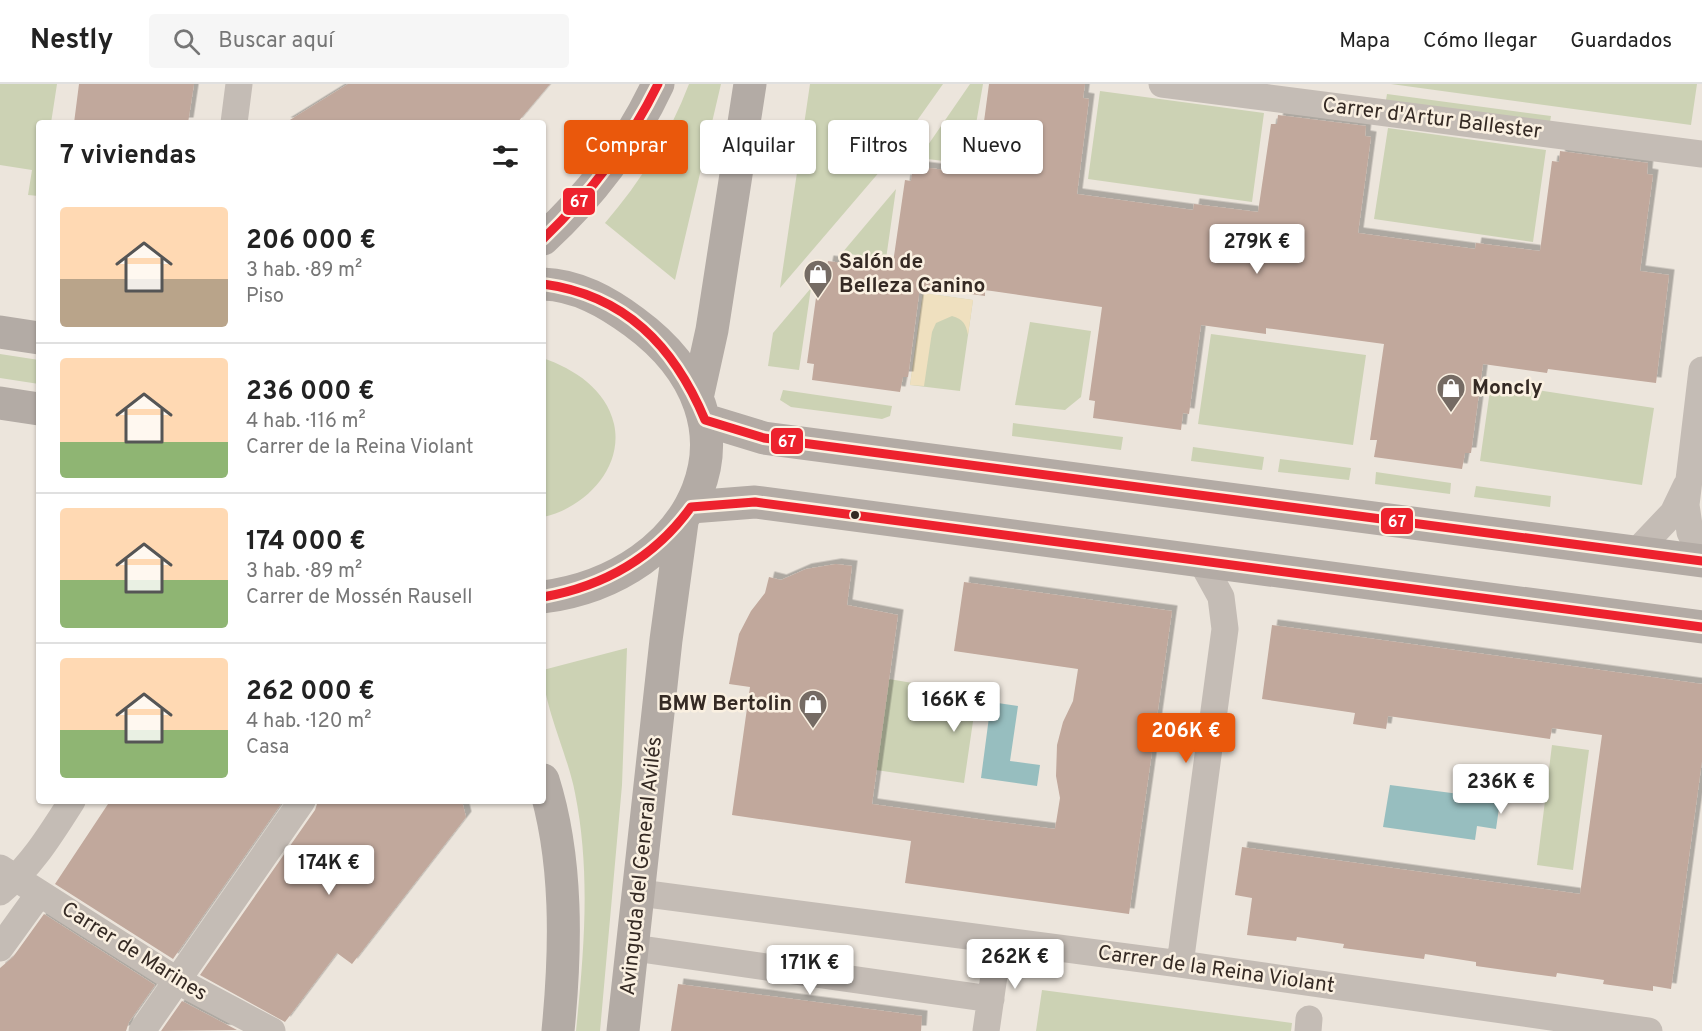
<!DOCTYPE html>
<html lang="es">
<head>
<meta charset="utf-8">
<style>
  body { margin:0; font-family:Overpass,sans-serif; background:#f6f6f6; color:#222; height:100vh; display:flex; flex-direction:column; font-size:22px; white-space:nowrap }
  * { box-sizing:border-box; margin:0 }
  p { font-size:20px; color:#767676 }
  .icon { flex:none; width:33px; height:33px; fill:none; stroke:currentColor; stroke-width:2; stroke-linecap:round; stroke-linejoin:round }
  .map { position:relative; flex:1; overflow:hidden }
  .sheet { position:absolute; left:36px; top:36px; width:510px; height:684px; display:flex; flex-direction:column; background:#fff; border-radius:6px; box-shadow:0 2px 4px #0004 }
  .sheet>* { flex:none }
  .guide { position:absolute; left:564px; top:36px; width:570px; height:54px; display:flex; gap:12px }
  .price { position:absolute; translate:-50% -51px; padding:0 14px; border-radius:6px; background:#fff; color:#222; font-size:20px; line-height:39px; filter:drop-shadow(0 2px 3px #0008) }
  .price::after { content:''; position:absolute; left:50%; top:36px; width:18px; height:14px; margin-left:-9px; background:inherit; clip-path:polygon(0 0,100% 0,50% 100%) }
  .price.on { background:#ea580c; color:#fff }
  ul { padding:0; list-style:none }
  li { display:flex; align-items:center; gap:18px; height:150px; padding:0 24px }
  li+li { border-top:2px solid #e0e0e0 }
  li span { display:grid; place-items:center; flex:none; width:168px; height:120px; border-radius:6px; color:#555 }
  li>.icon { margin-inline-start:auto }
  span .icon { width:72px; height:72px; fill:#fffc; stroke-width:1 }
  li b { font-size:26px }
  h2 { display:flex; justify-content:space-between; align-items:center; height:72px; padding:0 24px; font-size:26px }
  .pill { padding:0 21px; border-radius:6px; background:#fff; box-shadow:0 2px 4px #0004; font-size:21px; line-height:54px }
  .pill.on { background:#ea580c; color:#fff }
  header { display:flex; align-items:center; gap:36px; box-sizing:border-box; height:84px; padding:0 30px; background:#fff; border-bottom:2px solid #e0e0e0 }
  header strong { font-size:28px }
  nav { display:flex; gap:33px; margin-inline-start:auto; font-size:21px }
  .search { width:420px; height:54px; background:#f6f6f6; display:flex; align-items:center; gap:15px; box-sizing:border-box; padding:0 21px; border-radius:6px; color:#767676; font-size:22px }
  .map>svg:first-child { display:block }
  .green { fill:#ccd2b4 }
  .sand { fill:#efe0bf }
  .water { fill:#97bebf }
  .building { fill:#c1a89c; filter:url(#shadow) }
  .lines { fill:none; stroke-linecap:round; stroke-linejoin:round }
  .street { stroke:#c4bcb5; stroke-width:27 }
  .primary { stroke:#b3aba5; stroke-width:33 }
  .bus-1-casing { stroke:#faf0e1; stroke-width:14 }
  .bus-1 { stroke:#ed222e; stroke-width:9 }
  .bus-dot { fill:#352a24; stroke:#faf0e1; stroke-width:2 }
  .labels { text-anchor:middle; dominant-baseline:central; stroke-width:5; stroke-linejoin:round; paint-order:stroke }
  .street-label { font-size:21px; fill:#352a24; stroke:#faf0e1 }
  .poi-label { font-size:21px; font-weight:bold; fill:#352a24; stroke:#faf0e1; text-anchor:start }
  .line-badge { stroke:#faf0e1; stroke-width:2 }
  .badge-label { font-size:16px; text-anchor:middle; font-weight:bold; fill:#fff }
</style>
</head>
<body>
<header>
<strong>Nestly</strong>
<div class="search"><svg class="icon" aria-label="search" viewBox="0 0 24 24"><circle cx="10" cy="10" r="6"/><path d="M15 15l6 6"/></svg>Buscar aquí</div>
<nav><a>Mapa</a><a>Cómo llegar</a><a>Guardados</a></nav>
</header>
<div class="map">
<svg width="1702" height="947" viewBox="0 0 1702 947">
  <defs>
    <filter id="shadow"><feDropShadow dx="5.5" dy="-5.5" stdDeviation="0" flood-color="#0004"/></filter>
  </defs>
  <rect width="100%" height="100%" fill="#ece5dc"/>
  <path class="green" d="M0,0h57l-6,39h-12v73l-11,-1 4,-25 -32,-5z
    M689,0h32l-46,196 -70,-57c36,-42 64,-87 84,-139z
    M810,0h133l-56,79 -107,125z
    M970,0h13l-14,80 -50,-6z
    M1391,0h306l-6,41z
    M1100,7l164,22 -12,89 -164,-23z
    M1387,10l164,22 -2,12 -164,-22z
    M1388,44l158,22 -13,92 -159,-23z
    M896,105l-10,70 -44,-6z
    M811,204l-12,82 -31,-4 5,-33z
    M923,209l50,7 -13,91 -50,-6z
    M1030,238l61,9 -10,66 -16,13 -50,-5z
    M1211,250l155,21 -13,90 -155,-21z
    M0,270l39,6v24l-39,-6z
    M543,274c31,11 63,31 71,66 10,45 -31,85 -71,93z
    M1491,299l163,25 -12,77 -162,-24z
    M783,306l109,16 -2,10 -8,3 -91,-12 -11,-7z
    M1013,339l110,14 -2,13 -109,-14z
    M1193,363l71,10 -2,13 -71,-9z
    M1280,375l71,9 -2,12 -71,-8z
    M1376,388l75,11 -1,11 -75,-10z
    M1476,402l75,10 -1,11 -76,-10z
    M627,564l-5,137 -22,246h-24c8,-80 15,-158 -1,-238 -7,-38 -32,-88 -32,-123z
    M889,595l88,15 -13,89 -88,-13z
    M1552,661l37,5 -16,120 -36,-5z
    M1042,906l250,33 -1,8h-255z"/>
  <path class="sand" d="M923,209l50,7 -5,35c-2,-11 -5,-16 -16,-19l-16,7 -4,9 -8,54 -14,-1z"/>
  <path class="water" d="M991,618l27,4 -8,55 30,4 -3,21 -56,-8z
    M1469,698l33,5 -6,42 -19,-3 -2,14 -92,-13 7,-42 77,10z"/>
  <path class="building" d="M79,0h115l-6,39h-114z
    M348,0h202l-33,39h-232z
    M989,0h96l-2,14 6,1 -12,95 116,16 1,-6 64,8 13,-88h6l1,-9 88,11 -1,10 6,1 -13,96 117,16 1,-6 64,8 12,-90 7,1 1,-11 88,12 -1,11 6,1 -13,96 29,4 -13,108 -108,-14 -1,4 -64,-9 -12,89h-6l-3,16 -88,-12 3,-17h-7l14,-96 -118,-16v6l-65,-9 -12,89 -6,-1 -2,17 -88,-12 2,-17 -6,-1 13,-93 -117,-17v6l-65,-9 -12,90h-5l-3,15 -88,-12 2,-16 -7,-1 12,-87 6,1 3,-16 64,9 13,-90 6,1 2,-15 64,8z
    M836,480l16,2 -5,39 51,10 -26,189 113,16 70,9 5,-31 -4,-22 1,-31 6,-23 10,-21 5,-32 -124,-18 10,-69 208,29 -43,303 -224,-31 6,-42 -179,-26 18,-128 -21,-3 10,-50 12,-23 14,-18 4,-16 12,3 25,-11z
    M1272,541l430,59v77l-31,228 -18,-3v5l-50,-7 1,-4 -47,-7 -1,4 -80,-11v-4l-51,-8 -1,5 -66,-9 -15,-2 1,-4 -47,-7 -1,4 -49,-6 5,-37 -17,-3 7,-48 338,47 22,-159 -50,-7 -2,11 -162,-23 -2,13 -33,-5 2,-11 -93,-14z
    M110,717h173l-110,158 -118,-75z
    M318,717h144l4,16 -114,147 -15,-11 -52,69 -85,-47 115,-165z
    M44,830l111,71 -26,37 -3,9h-126v-63l13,-11z
    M678,900l244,32 -1,15h-250z
    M182,917l55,29 -76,1z"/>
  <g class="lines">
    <path class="street" d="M1162,0l540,70
      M234,39l5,-39
      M1702,286l-16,135 4,27 12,26
      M1635,469l38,-40 13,-27
      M0,784l176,112 96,51
      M0,808c31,-25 51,-58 72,-91
      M640,809l540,71 469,67
      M0,864l39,-54
      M634,864l357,51
      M1180,880l45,-335 -4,-32 -21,-38
      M142,947l160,-230
      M986,947l13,-90
      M1308,947l1,-12"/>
    <path class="primary" d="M543,155c47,-43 88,-97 115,-155
      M543,200c34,1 64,18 91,38 139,102 61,255 -91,275
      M0,248l39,6
      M697,314l15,-68 38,-246
      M0,319l39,6
      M705,336l59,18 938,123
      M691,423l64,-5 947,125
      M543,696c25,79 23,169 15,251
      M623,947l43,-391 16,-118"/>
    <g class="bus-1-casing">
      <path id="bus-1" d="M543,155c48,-46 86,-96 115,-155
        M543,200c82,11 131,62 162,136l59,18 938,123
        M543,513c62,-11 111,-39 148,-90l64,-5 947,125"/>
    </g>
    <use href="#bus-1" class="bus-1"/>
  </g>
  <defs>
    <g id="shop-pin" transform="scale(1.5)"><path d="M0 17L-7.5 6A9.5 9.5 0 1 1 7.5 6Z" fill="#756b64" stroke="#faf0e1"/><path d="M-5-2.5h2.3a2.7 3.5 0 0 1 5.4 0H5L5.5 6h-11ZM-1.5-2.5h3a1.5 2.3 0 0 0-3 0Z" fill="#fff"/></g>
  </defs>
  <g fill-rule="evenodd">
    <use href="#shop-pin" x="818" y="190"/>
    <use href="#shop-pin" x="1451" y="304"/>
    <use href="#shop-pin" x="813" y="620"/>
  </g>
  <circle class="bus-dot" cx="855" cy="431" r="5"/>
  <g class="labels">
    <g class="street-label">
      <text transform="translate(1432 35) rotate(7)">Carrer d'Artur Ballester</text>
      <text transform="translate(642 782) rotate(-84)">Avinguda del General Avilés</text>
      <text transform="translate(134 868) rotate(32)">Carrer de Marines</text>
      <text transform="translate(1216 886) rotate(8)">Carrer de la Reina Violant</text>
    </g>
    <g class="poi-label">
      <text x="839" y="178">Salón de<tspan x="839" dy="24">Belleza Canino</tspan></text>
      <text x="1472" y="304">Moncly</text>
      <text x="792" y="620" text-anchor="end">BMW Bertolin</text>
    </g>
  </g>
  <g class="line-badge">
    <rect x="562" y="103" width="34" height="29" rx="6" fill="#ed222e"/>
    <rect x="770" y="343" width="34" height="28" rx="6" fill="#ed222e"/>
    <rect x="1380" y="423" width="34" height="28" rx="6" fill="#ed222e"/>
  </g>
  <g class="badge-label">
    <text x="579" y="123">67</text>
    <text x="787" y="363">67</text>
    <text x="1397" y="443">67</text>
  </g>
</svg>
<b class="price" style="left:1257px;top:191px">279K €</b>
<b class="price" style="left:954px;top:649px">166K €</b>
<b class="price on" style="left:1186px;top:680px">206K €</b>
<b class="price" style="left:1501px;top:731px">236K €</b>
<b class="price" style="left:329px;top:812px">174K €</b>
<b class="price" style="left:1015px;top:906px">262K €</b>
<b class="price" style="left:810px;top:912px">171K €</b>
<div class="guide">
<a class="pill on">Comprar</a>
<a class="pill">Alquilar</a>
<a class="pill">Filtros</a>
<a class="pill">Nuevo</a>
</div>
<section class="sheet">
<h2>7 viviendas<svg class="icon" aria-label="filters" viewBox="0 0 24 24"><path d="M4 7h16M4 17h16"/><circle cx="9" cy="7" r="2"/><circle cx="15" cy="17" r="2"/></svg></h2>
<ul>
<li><span style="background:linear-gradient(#ffd9b3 60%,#b9a48a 0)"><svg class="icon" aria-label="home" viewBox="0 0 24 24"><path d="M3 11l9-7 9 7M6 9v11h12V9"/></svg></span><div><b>206 000 €</b><p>3 hab. · 89 m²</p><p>Piso</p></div></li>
<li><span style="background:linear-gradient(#ffd9b3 70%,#8fb573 0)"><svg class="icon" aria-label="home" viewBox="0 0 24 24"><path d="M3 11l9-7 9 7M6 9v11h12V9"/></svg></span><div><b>236 000 €</b><p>4 hab. · 116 m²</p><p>Carrer de la Reina Violant</p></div></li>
<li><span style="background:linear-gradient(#ffd9b3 60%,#8fb573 0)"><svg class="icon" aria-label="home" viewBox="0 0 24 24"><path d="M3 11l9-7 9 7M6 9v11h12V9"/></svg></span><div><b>174 000 €</b><p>3 hab. · 89 m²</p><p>Carrer de Mossén Rausell</p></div></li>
<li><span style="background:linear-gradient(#ffd9b3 60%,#8fb573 0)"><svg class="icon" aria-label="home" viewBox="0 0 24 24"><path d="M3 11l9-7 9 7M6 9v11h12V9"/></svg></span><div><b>262 000 €</b><p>4 hab. · 120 m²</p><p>Casa</p></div></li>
</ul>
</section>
</div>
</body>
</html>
